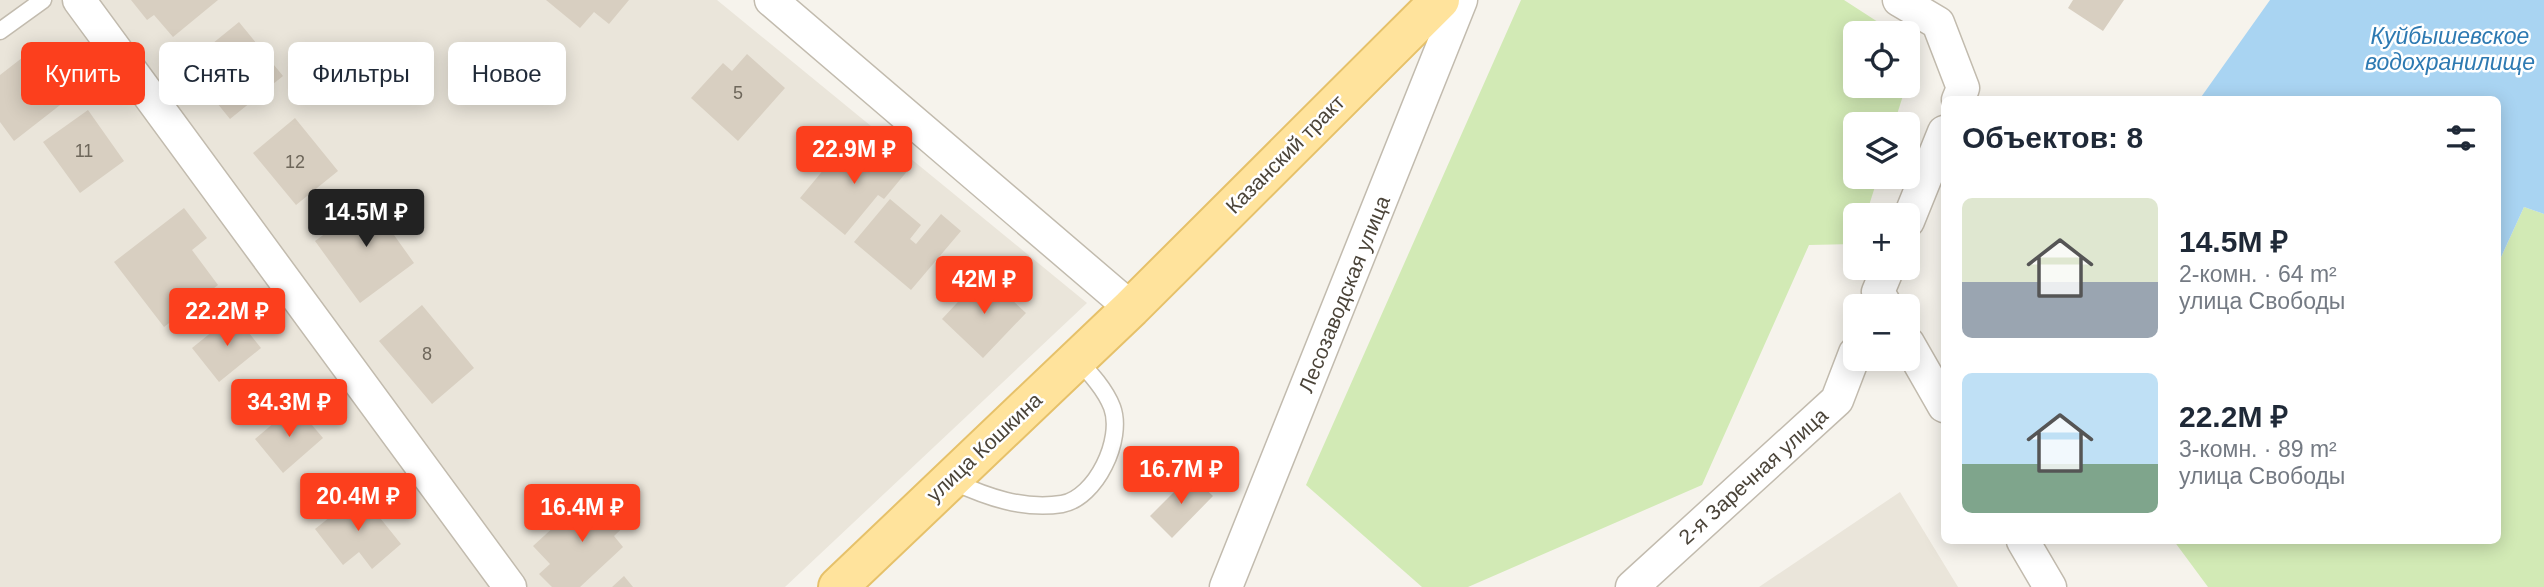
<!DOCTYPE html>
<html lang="ru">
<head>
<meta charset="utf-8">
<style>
  body { margin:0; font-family:Helvetica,sans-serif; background:#f6f6f7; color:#1f2937; height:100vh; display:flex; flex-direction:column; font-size:26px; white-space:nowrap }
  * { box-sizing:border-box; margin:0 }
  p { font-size:23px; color:#747a83 }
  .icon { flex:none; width:38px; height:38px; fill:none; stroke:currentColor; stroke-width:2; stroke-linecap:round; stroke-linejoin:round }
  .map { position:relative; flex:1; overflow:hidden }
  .details { position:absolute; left:1941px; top:96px; width:560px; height:448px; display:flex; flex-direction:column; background:#fff; border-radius:10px; box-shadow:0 4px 18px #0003 }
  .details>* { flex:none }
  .hud { position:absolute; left:21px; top:42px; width:665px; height:63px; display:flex; gap:14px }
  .fabs { position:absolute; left:1843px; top:21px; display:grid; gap:14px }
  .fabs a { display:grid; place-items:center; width:77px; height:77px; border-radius:10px; background:#fff; box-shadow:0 4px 18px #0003; font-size:35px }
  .price { position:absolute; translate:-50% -60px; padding:0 16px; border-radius:7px; background:#fc3f1d; color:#fff; font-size:23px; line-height:46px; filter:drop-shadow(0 2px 4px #0008) }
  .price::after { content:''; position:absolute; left:50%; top:42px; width:21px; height:16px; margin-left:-10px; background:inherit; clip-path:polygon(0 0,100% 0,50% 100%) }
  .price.active { background:#222; color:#fff }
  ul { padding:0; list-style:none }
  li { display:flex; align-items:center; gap:21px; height:175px; padding:0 21px }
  li span { display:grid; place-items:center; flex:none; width:196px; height:140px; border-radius:10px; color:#555 }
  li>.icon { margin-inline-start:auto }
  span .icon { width:84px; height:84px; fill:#fffc; stroke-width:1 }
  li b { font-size:30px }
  h2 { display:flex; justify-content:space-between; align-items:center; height:84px; padding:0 21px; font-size:30px }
  .pill { padding:0 24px; border-radius:10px; background:#fff; box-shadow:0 4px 18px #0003; font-size:24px; line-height:63px }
  .pill.active { background:#fc3f1d; color:#fff }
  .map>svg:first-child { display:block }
  .residential { fill:#eae5da }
  .green { fill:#d2eab5 }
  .water { fill:#a9d4f2 }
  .building { fill:#d8cfc1 }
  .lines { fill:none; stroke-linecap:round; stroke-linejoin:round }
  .lane-casing { stroke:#c2bbae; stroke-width:19 }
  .street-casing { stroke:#c2bbae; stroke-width:35 }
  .primary-casing { stroke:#e6c16a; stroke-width:42 }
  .lane { stroke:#fff; stroke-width:16 }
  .street { stroke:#fff; stroke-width:32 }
  .primary { stroke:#ffe39c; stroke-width:38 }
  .labels { text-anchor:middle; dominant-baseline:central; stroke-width:5; stroke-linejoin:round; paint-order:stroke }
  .number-label { font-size:18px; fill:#6e675b }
  .street-label { font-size:21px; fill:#4b4439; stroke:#fff }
  .water-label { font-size:23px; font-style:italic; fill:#2e7ab2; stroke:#fff }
</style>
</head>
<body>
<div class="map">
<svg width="2544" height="587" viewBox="0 0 2544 587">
  <rect width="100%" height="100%" fill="#f6f3ec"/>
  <path class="residential" d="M0,0h717l370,303 -302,284h-785z
    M1900,492l58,95h-199z"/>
  <path class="green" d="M1521,0h323l51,33h-40v53h51l-12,38h-39v53h23l-12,38h-11v29l-46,1 -107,240 -234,102h-46l-116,-102z
    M1908,41l9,7 -9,32z
    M2524,207l20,7v373h-336l-34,-46h323v-275z"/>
  <path class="water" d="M2270,0h274v214l-20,-7 -27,59v-166h-298z"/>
  <path class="building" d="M131,0h87l-45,37 -19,-22 -7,5z
    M546,0h83l-20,24 -15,-12 -14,16z
    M2073,0h51l-21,31 -35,-23z
    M239,22l44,54 -53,43 -44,-54z
    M27,54l37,48 -50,39 -14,-19v-47z
    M747,54l38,34 -47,53 -47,-43 32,-35 9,8z
    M88,110l36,51 -44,32 -37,-51z
    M295,118l43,53 -42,34 -43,-52z
    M872,139l37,30 -25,30 -6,-4 -33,40 -45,-37 35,-42 14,12z
    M381,193l20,27 -12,8 25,35 -54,40 -45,-62z
    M890,199l31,26 -11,14 6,5 25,-30 20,17 -50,59 -57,-48z
    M184,208l23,30 -15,12 26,35 -54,42 -50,-65z
    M984,274l42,39 -43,45 -41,-39z
    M422,305l52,63 -42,36 -53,-63z
    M234,314l27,34 -42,34 -27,-34z
    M295,405l28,33 -40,35 -28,-34z
    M1191,475l22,21 -41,42 -22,-22z
    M360,493l41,51 -29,25 -13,-17 -16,13 -28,-36z
    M610,495l22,24 -18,17 9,11 -43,40h-28l-13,-13 11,-10 -17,-18 47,-43 10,11z
    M624,576l9,11h-21z"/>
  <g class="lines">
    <g class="lane-casing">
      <path id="lane" d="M0,31l43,-31
        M952,481c35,16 71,29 110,23 34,-6 62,-65 50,-97 -7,-18 -22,-34 -35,-48"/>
    </g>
    <g class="street-casing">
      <path id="street" d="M79,0l431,587
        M771,0l360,308
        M1899,0l39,23 25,65 -5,12
        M1908,221l36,-89
        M1886,306l-8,-14 10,-24
        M1908,343l36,63
        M2023,541l27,46
        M1226,587l235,-587
        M1632,587l205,-187 18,-47"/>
    </g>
    <g class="primary-casing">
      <path id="primary" d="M838,587l293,-279 309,-308"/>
    </g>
    <use href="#lane" class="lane"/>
    <use href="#street" class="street"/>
    <use href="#primary" class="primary"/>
  </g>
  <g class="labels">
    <g class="number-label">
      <text x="738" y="93">5</text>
      <text x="84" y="151">11</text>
      <text x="295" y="162">12</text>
      <text x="427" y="354">8</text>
    </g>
    <g class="street-label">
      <text transform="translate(1285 154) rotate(-45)">Казанский тракт</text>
      <text transform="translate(1344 294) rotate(-68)">Лесозаводская улица</text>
      <text transform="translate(984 447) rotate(-43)">улица Кошкина</text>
      <text transform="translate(1753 476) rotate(-42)">2-я Заречная улица</text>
    </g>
    <g class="water-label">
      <text x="2450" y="36">Куйбышевское<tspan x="2450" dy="26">водохранилище</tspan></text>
    </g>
  </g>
</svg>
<div class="fabs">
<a><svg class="icon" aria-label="locate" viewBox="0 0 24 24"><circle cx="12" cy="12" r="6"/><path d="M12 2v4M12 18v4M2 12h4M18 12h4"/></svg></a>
<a><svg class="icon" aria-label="layers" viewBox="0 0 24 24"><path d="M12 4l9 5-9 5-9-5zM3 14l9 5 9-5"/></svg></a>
<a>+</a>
<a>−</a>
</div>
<b class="price" style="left:854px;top:186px">22.9M ₽</b>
<b class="price active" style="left:366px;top:249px">14.5M ₽</b>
<b class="price" style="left:984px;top:316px">42M ₽</b>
<b class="price" style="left:227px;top:348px">22.2M ₽</b>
<b class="price" style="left:289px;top:439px">34.3M ₽</b>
<b class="price" style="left:1181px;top:506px">16.7M ₽</b>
<b class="price" style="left:358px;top:533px">20.4M ₽</b>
<b class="price" style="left:582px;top:544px">16.4M ₽</b>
<div class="hud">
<a class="pill active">Купить</a>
<a class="pill">Снять</a>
<a class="pill">Фильтры</a>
<a class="pill">Новое</a>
</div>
<section class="details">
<h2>Объектов: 8<svg class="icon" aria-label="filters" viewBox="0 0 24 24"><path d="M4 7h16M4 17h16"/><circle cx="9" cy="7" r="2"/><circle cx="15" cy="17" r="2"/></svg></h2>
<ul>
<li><span style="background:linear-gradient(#dfe7d0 60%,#9aa5b1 0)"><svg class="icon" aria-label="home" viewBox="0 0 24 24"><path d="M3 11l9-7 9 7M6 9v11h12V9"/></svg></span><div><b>14.5M ₽</b><p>2-комн. · 64 m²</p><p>улица Свободы</p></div></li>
<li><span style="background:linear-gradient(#bfe0f5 65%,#7fa58c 0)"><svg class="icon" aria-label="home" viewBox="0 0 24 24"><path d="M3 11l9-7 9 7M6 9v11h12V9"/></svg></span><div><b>22.2M ₽</b><p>3-комн. · 89 m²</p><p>улица Свободы</p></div></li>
</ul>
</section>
</div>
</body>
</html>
